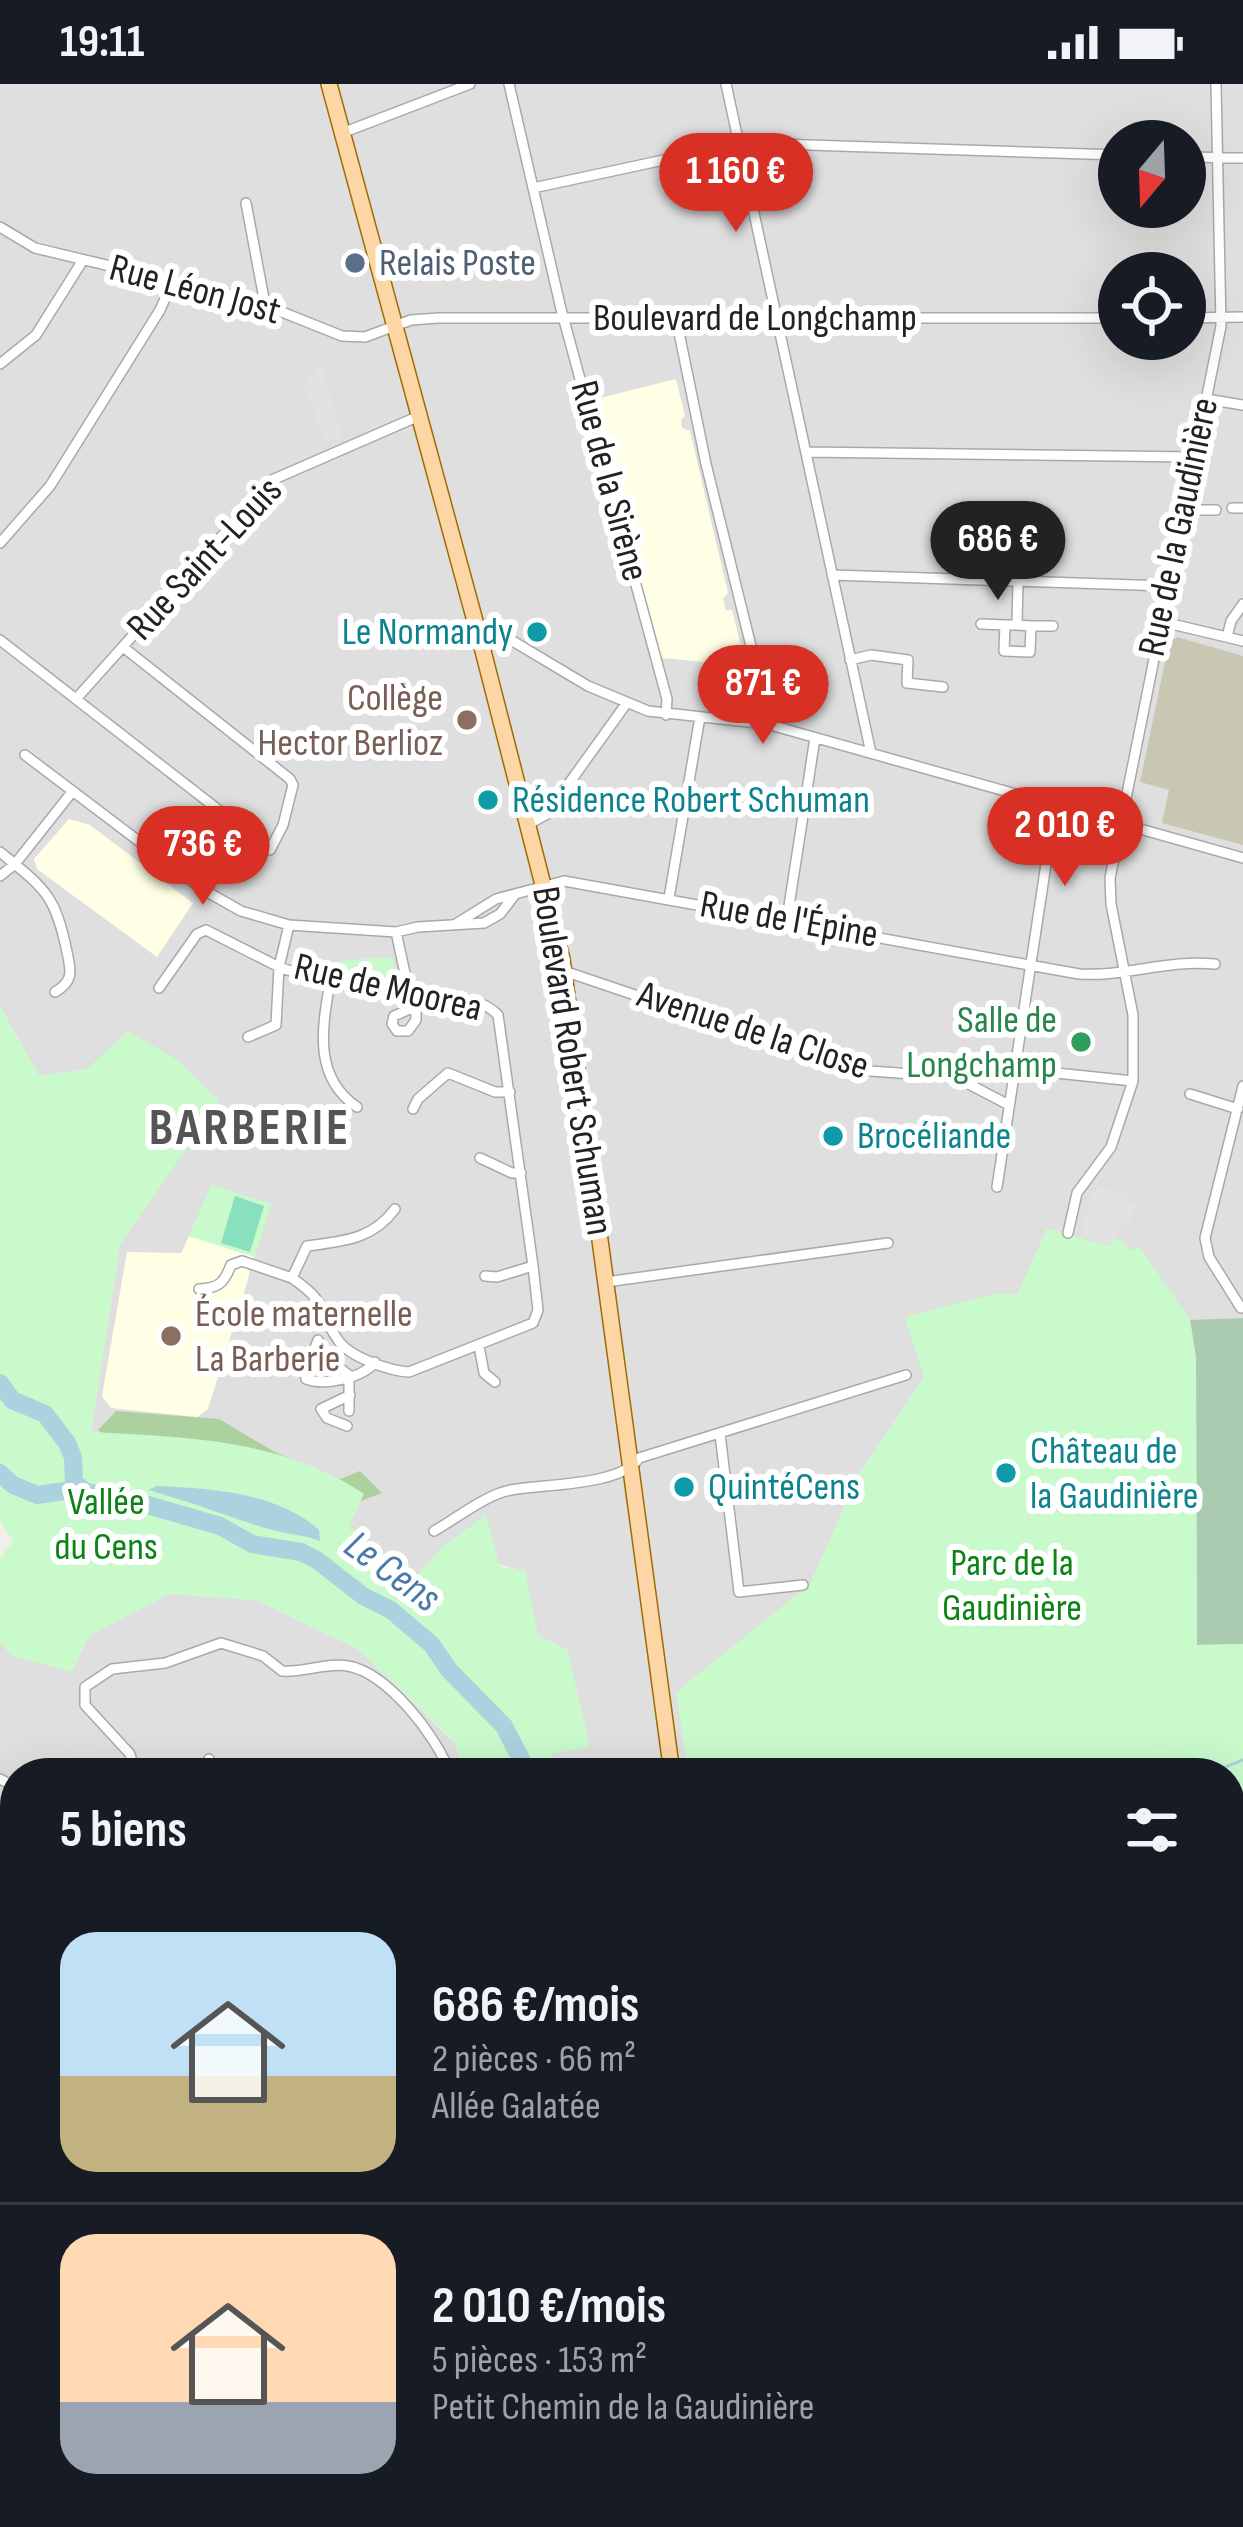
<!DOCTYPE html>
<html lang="fr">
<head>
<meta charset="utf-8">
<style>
  body { margin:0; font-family:"Sofia Sans Condensed",sans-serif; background:#242831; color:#f1f3f6; height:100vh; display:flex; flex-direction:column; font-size:45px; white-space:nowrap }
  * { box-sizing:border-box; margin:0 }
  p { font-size:39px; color:#9ea1a6 }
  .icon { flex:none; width:66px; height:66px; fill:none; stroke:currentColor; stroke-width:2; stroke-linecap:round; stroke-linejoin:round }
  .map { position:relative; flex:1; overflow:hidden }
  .details { position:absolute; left:0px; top:1674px; width:1245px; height:771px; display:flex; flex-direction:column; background:#171b24; border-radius:48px 48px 0 0; box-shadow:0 12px 48px #0002 }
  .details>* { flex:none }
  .needle { width:78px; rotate:199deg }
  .fabs { position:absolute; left:1098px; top:36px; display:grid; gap:24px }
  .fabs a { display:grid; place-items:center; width:108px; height:108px; border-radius:50%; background:#171b24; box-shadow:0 12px 48px #0002; font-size:60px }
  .price { position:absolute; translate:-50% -102px; padding:0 27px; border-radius:42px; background:#d93025; color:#fff; font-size:39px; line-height:78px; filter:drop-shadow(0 3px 6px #0008) }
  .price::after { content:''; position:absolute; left:50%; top:72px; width:36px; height:27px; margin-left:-18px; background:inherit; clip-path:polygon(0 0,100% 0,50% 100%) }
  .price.current { background:#222; color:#fff }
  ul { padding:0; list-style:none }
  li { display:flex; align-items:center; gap:36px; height:300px; padding:0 60px }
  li+li { border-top:3px solid #363941 }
  li span { display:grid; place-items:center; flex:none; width:336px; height:240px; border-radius:36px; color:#555 }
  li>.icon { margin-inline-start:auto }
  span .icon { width:144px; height:144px; fill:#fffc; stroke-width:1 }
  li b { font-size:51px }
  h2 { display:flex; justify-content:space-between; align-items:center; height:144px; padding:0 60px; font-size:51px }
  .status { display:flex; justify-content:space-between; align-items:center; height:84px; padding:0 60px; background:#171b24; direction:ltr }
  .status svg { height:33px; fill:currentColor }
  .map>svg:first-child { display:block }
  .residential { fill:#e0dfdf; fill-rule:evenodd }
  .education { fill:#ffffe5 }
  .construction { fill:#c7c7b4 }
  .forest { fill:#add19e }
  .cemetery { fill:#aacbaf }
  .park { fill:#c8facc }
  .pitch { fill:#88e0be }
  .parking { fill:#e2e2e2 }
  .water { fill:#aad3df }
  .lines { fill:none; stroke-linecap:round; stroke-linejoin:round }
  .stream { stroke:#aad3df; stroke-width:3 }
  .river { stroke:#aad3df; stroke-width:18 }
  .minor-casing { stroke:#a9a9a9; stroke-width:12 }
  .tertiary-casing { stroke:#a9a9a9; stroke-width:15 }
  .primary-casing { stroke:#a06b00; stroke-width:18 }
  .minor { stroke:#fff; stroke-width:9 }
  .tertiary { stroke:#fff; stroke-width:12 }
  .primary { stroke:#fcd6a4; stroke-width:15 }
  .service-dot { fill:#5c6f8a; stroke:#fff; stroke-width:4.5 }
  .culture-dot { fill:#0f9aa8; stroke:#fff; stroke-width:4.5 }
  .education-dot { fill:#8d6e63; stroke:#fff; stroke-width:4.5 }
  .leisure-dot { fill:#2e9e5b; stroke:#fff; stroke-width:4.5 }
  .labels { text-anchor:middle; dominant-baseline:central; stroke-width:12; stroke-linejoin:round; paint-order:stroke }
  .service-label { font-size:39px; fill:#4e5e75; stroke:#fff; text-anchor:start }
  .street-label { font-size:39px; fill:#222; stroke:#fff }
  .culture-label { font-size:39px; fill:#0d838f; stroke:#fff; text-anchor:start }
  .education-label { font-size:39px; fill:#785e54; stroke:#fff; text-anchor:end }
  .leisure-label { font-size:39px; fill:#27864d; stroke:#fff; text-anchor:end }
  .park-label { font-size:39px; fill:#0c8416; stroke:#fff }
  .water-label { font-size:42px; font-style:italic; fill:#4a7aab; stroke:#fff }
  .district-label { font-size:51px; font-weight:bold; letter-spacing:3px; fill:#555; stroke:#fff }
</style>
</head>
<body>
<div class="status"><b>19:11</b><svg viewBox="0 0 49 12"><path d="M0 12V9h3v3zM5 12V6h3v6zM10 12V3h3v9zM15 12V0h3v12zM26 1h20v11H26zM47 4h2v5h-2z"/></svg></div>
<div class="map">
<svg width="1243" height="2443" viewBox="0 0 1243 2443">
  <rect width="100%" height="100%" fill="#f2efe9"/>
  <path class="residential" d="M0,0h1243v2443h-479l-23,-13h489v-741h-674l-6,-19 40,-9 -52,-109 -13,-64 -83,-25 -29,34 -65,-55 -128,-87 -129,-7 29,-187 -33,-176 -48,7 -39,-70zM1119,57h66v66h-66zM1119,189h66v66h-66z
    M169,1510l87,6 102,49 96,93 11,31h-450v741h614l1,13h-630v-885l12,14 76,-20z"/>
  <path class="education" d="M676,295l9,37 -4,4 1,8 8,3 38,162 -5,5 3,12h6l12,48 -10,7 -72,-7 -70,-258z
    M69,735l21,6 103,78 -36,54 -120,-88 -3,-10z
    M189,1152l66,21 -5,2 -1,17 -41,133 -11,8 -86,-9 -9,-12 25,-144 54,1z"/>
  <path class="construction" d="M1177,553l66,19v189l-81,-22 7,-33 -29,-8 29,-139z"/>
  <path class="forest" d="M116,1327l103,8 54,32 65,29 22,-9 22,22 -46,17 -215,-64 -23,-16z"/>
  <path class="cemetery" d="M1243,1234v326l-46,1 -1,-287 -6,-38z"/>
  <path class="park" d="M370,874h22l5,24 -8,3 -70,-9 6,-13z
    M0,922l39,70 48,-7 41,-38 51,30 40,40 -99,144 -29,187c94,5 193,7 273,62l-15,32 63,55 30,-34 44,-32 14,52 25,4 13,65 29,13 23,97 -40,8 6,19h-91l-11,-32 -96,-92 -102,-49 -87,-6 -80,42 -17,36 -60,-16 -12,-14v-83l13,-18 -13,-21z
    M211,1101l60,19 -16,53 -66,-21z
    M1047,1144l61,18 5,-8 9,2 8,11 9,-5 51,74 6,38 1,287 46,-1v233l-13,7v-111h-542l-12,-81 134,-108 50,-112 64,-95 -19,-60 93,-24 19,2z
    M629,2430h112l23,13h-134z"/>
  <path class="pitch" d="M235,1112l29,10 -14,46 -29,-9z"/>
  <path class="parking" d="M322,281l20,72 -16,6 -22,-57z
    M1097,1103l31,7 -1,8 8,2 -6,22 -5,-1 -13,19 -30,-8 11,-43 3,1z"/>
  <path class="water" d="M157,1402c53,2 122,7 162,44l1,11c-18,-7 -36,-7 -55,-13 -39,-12 -77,-27 -117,-38z"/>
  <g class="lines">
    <path class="stream" d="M1189,1689l29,-3 25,-10"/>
    <path class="river" d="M0,1299l12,17 33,14 22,29 6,14 1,25 13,11
      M0,1389l13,12 24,10 34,-5 49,7 100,29 32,18 49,8 16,8 46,36 28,14 41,35 17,25 55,56 24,47
      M745,2430l25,13"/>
    <g class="minor-casing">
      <path id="minor" d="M509,0l52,225 106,390 -1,16
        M726,0l145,669
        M342,49l128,-49
        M1185,73l58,1
        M533,104l210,-45 376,12
        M246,119l19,101
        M0,143l35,21 217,52 90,36 23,1 46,-17 27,-2h681
        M676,234l30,146 62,251 -1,9
        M1185,234l58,-1
        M0,280l36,-29 47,-75
        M1206,315l37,6
        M806,368l387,5
        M1232,424h11
        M1182,426h34
        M0,459l50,-57 110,-176 12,-27
        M832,491l334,11
        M1159,537l84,20
        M981,540l24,1
        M1017,541l14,1 -1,26 -26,-1 1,-26h12l1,-44
        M1031,542h22
        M477,544l17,2 94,56 60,25 119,13 476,134
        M1227,553l4,-16 12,-17
        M0,556l270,210 13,-25 10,-40 -3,-6 -167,-132
        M850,576l21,-5 37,5 -1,23 36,4
        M76,615l196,-219 147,-64
        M25,671l177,134 39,22 48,14 107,7 22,-5 66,-4 16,-9 14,-18
        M529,740l18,-10 79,-110
        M0,768c45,37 55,42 67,100 4,19 7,29 -12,40
        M0,792l15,-12 57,-72
        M669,814l31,-181
        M787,835l28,-181
        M289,841l-10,42c39,14 88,27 129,20 26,17 66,3 90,28l35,251 5,44 -5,13 -124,49c-19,-1 -60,-15 -71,-32 -22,-31 -7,-35 -46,-62l15,-32c36,-5 65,-6 88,-37
        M454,841l42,-26 68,-18 515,93c46,3 90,-15 136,-10
        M396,848l12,55
        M564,887l292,99 99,7 54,28
        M330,898c-8,46 -17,95 27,125
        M159,904l38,-54 9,-4 73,37 -3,58 -28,12
        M410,925l-16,7 -2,8 5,7h11l8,-11v-9l-6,-2 6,-17
        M1018,985l115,12
        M1190,1010l48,15
        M413,1025l5,-10 30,-26 47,19h15
        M480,1074l32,15h9
        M997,1103l58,-382
        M1068,1149l9,-40 34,-46 22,-66v-66l-22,-111 -1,-26 111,-552 -5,-242
        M485,1192l12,1 36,-11
        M606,1198l282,-39
        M199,1205c20,-1 25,-6 32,-24l11,-4 50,17
        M1241,1224l-32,-51 -4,-19 38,-152
        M479,1262l5,27 11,9
        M313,1270l17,7 19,14v36
        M308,1282l10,-26
        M305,1288l1,7c19,7 57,-1 69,-17
        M347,1342l-20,-8 -6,-9 29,-14
        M720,1350l19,158 64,-7
        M434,1447c23,-13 51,-36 77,-41 32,-6 110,-4 128,-32l267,-83
        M135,1689l-5,-19 -45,-49v-18l27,-18 53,-6 56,-20 42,13 19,15c22,2 45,-9 66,-5 40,7 89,71 102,107
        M202,1689l7,-14
        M310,1689l8,-8
        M0,1695l15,8
        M0,1928l15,8
        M0,2005l15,-51
        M0,2092l15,1
        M1230,2141h13
        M1230,2282l13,-4
        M0,2288l15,5
        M0,2430l39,13
        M988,2430h63
        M1172,2430l71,8
        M86,2443l12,-13"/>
    </g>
    <g class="tertiary-casing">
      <path id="tertiary" d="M1230,1813l13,-6
        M855,2430l11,13"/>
    </g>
    <g class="primary-casing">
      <path id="primary" d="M329,0l152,559 81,316 110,814
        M471,2443l6,-13"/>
    </g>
    <use href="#minor" class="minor"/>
    <use href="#tertiary" class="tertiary"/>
    <use href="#primary" class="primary"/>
  </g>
  <circle class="service-dot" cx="355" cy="179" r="12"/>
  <g class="culture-dot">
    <circle cx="537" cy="548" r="12"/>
    <circle cx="488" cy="716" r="12"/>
    <circle cx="833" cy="1052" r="12"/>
    <circle cx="1006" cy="1389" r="12"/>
    <circle cx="684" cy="1403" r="12"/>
  </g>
  <g class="education-dot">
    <circle cx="467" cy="636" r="12"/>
    <circle cx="171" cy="1252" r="12"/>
  </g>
  <circle class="leisure-dot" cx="1081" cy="958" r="12"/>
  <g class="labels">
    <g class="service-label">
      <text x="379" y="179">Relais Poste</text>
    </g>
    <g class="street-label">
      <text transform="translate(195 206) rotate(15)">Rue Léon Jost</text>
      <text x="755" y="234">Boulevard de Longchamp</text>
      <text transform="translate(609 397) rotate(75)">Rue de la Sirène</text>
      <text transform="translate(1179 443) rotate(-78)">Rue de la Gaudinière</text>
      <text transform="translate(205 475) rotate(-47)">Rue Saint-Louis</text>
      <text transform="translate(789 836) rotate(10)">Rue de l'Épine</text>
      <text transform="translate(388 904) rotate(13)">Rue de Moorea</text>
      <text transform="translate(753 947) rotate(18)">Avenue de la Close</text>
      <text transform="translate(572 977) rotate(81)">Boulevard Robert Schuman</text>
    </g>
    <g class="culture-label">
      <text x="513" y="548" text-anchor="end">Le Normandy</text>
      <text x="512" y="716">Résidence Robert Schuman</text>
      <text x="857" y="1052">Brocéliande</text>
      <text x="1030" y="1367">Château de<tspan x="1030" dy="45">la Gaudinière</tspan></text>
      <text x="708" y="1403">QuintéCens</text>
    </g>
    <g class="education-label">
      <text x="443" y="614">Collège<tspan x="443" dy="45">Hector Berlioz</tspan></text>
      <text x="195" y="1230" text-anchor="start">École maternelle<tspan x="195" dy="45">La Barberie</tspan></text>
    </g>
    <g class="leisure-label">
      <text x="1057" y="936">Salle de<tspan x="1057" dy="45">Longchamp</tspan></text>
    </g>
    <g class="park-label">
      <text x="106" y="1418">Vallée<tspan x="106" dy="45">du Cens</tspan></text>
      <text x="1012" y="1479">Parc de la<tspan x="1012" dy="45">Gaudinière</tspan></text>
    </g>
    <g class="water-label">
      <text transform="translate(392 1488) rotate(36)">Le Cens</text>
    </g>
    <g class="district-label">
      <text x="250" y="1044">BARBERIE</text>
    </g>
  </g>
</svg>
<div class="fabs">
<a><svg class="needle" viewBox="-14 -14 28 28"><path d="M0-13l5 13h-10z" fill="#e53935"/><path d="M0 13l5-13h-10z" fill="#9ea1a6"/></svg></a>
<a><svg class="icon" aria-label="locate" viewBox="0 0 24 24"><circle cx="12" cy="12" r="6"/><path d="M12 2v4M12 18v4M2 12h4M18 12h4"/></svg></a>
</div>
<b class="price" style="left:736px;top:151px">1 160 €</b>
<b class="price current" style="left:998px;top:519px">686 €</b>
<b class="price" style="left:763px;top:663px">871 €</b>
<b class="price" style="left:1065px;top:805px">2 010 €</b>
<b class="price" style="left:203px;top:824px">736 €</b>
<section class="details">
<h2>5 biens<svg class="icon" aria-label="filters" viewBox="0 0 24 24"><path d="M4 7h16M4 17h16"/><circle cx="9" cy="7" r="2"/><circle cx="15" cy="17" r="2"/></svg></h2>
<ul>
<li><span style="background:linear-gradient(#bfe0f5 60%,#c2b280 0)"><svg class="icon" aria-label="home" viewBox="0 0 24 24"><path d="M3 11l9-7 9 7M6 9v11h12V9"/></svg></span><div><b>686 €/mois</b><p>2 pièces · 66 m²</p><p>Allée Galatée</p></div></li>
<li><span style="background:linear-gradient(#ffd9b3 70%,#9aa5b1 0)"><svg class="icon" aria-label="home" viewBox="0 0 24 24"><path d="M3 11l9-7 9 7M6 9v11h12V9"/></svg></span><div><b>2 010 €/mois</b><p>5 pièces · 153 m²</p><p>Petit Chemin de la Gaudinière</p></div></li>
</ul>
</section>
</div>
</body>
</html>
